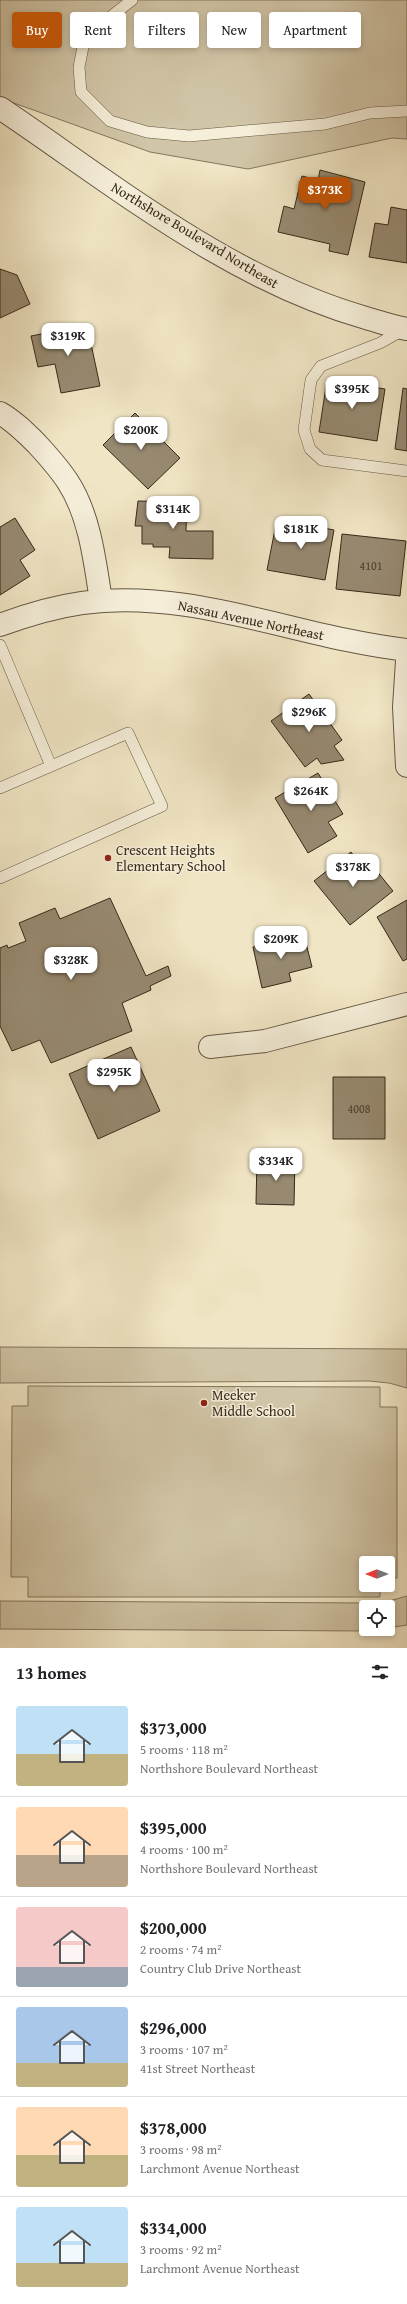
<!DOCTYPE html>
<html lang="en">
<head>
<meta charset="utf-8">
<style>
  body { margin:0; font-family:"Gentium Book Plus",serif; background:#f6f6f6; color:#202124; height:100vh; display:flex; flex-direction:column; font-size:15px; white-space:nowrap }
  * { box-sizing:border-box; margin:0 }
  p { font-size:13px; color:#757577 }
  .icon { flex:none; width:22px; height:22px; fill:none; stroke:currentColor; stroke-width:2; stroke-linecap:round; stroke-linejoin:round }
  .map { position:relative; height:1648px; overflow:hidden }
  .drawer { display:flex; flex-direction:column; background:#fff; flex:1 }
  .drawer>* { flex:none }
  .banner { position:absolute; left:12px; top:12px; width:383px; height:36px; display:flex; gap:8px }
  .needle { width:26px; rotate:270deg }
  .tools { position:absolute; left:359px; top:1556px; display:grid; gap:8px }
  .tools a { display:grid; place-items:center; width:36px; height:36px; border-radius:4px; background:#fff; box-shadow:0 2px 6px #0003; font-size:20px }
  .price { position:absolute; translate:-50% -34px; padding:0 9px; border-radius:8px; background:#fff; color:#222; font-size:13px; line-height:26px; filter:drop-shadow(0 1px 2px #0008) }
  .price::after { content:''; position:absolute; left:50%; top:24px; width:12px; height:9px; margin-left:-6px; background:inherit; clip-path:polygon(0 0,100% 0,50% 100%) }
  .price.on { background:#b45309; color:#fff }
  ul { padding:0; list-style:none }
  li { display:flex; align-items:center; gap:12px; height:100px; padding:0 16px }
  li+li { border-top:1px solid #e0e0e0 }
  li span { display:grid; place-items:center; flex:none; width:112px; height:80px; border-radius:4px; color:#555 }
  li>.icon { margin-inline-start:auto }
  span .icon { width:48px; height:48px; fill:#fffc; stroke-width:1 }
  li b { font-size:17px }
  h2 { display:flex; justify-content:space-between; align-items:center; height:48px; padding:0 16px; font-size:17px }
  .pill { padding:0 14px; border-radius:4px; background:#fff; box-shadow:0 2px 6px #0003; font-size:14px; line-height:36px }
  .pill.on { background:#b45309; color:#fff }
  .map>svg:first-child { display:block }
  .green { fill:#d1c5a7; stroke:#847660; fill-rule:evenodd }
  .building { fill:#978a71; stroke:#372818 }
  .lines { fill:none; stroke-linecap:round; stroke-linejoin:round }
  .lane-casing { stroke:#655743; stroke-width:12 }
  .street-casing { stroke:#655743; stroke-width:24 }
  .lane { stroke:#f5eed9; stroke-width:11 }
  .street { stroke:#f5eed9; stroke-width:22 }
  .poi-dot { fill:#8f2418; stroke:#f5eed9; stroke-width:1.5 }
  .labels { text-anchor:middle; dominant-baseline:central; stroke-width:3; stroke-linejoin:round; paint-order:stroke }
  .number-label { font-size:12px; fill:#4f402e }
  .street-label { font-size:14px; fill:#372818; stroke:#f5eed9 }
  .poi-label { font-size:14px; fill:#372818; stroke:#f5eed9; text-anchor:start }
</style>
</head>
<body>
<div class="map">
<svg width="407" height="1648" viewBox="0 0 407 1648">
  <rect width="100%" height="100%" fill="#f0e5c4"/>
  <filter id="stains"><feTurbulence type="fractalNoise" baseFrequency=".005" numOctaves="4"/><feColorMatrix values="0 0 0 0 .2 0 0 0 0 .09 0 0 0 0 .02 0 0 0 .5 -.17"/></filter>
  <radialGradient id="worn" r=".72"><stop offset=".6" stop-color="#630" stop-opacity="0"/><stop offset="1" stop-color="#630" stop-opacity=".3"/></radialGradient>
  <path class="green" d="M0,0h407v139l-15,-1 -144,31 -98,-17 -150,-54z
    M0,1347l407,2v39l-18,-5 -20,-2 -369,2z
    M28,1386l352,1v20h17v171h-9v-15h-22v22h14v12h-352v-20h-17l1,-171h16z
    M407,1596v29l-40,6 -367,-2v-28l369,2 20,-2zM366,1607h22v22h-22z"/>
  <path class="building" d="M320,170l45,12 -17,73 -19,-4 1,-7 -52,-12 6,-26 10,3 8,-33 16,4z
    M391,207l16,3v53l-38,-6 6,-34 13,2z
    M0,269l17,6 13,29 -30,14z
    M87,325l13,61 -39,7 -6,-29 -17,3 -7,-31z
    M327,380l58,9 -8,52 -58,-9z
    M403,388l4,1v62l-12,-2z
    M135,413l45,45 -32,31 -45,-44z
    M138,501l49,1 -1,29h27v28l-44,-1 1,-11h-17v-3h-11v-18h-7z
    M15,518l20,32 -15,10 10,16 -30,19v-68z
    M277,519l57,11 -9,50 -58,-10z
    M342,534l64,7 -6,55 -64,-7z
    M309,694l33,46 -8,6 10,14 -23,4 -4,-6 -12,9 -34,-46z
    M318,773l25,41 -15,8 9,14 -29,17 -33,-55z
    M351,852l13,18 7,-6 22,27 -43,34 -36,-44z
    M110,898l36,78 22,-10 3,10 -21,10 1,4 -29,13 10,28 -81,32 -11,-23 -28,11 -12,-25v-78l7,-3 1,3 18,-7 -7,-18 36,-15 5,11z
    M407,900v59l-4,2 -26,-44z
    M304,935l8,32 -23,6 2,8 -29,7 -9,-41z
    M131,1047l29,64 -62,28 -29,-65z
    M333,1077h52v62h-52z
    M257,1158l38,1 -1,46 -38,-1z"/>
  <g class="lines">
    <g class="lane-casing">
      <path id="lane" d="M132,0l-47,37 -6,30 2,25 29,29 37,11 42,4 136,-12 45,-11 37,-2
        M403,330l-23,13 -59,23 -10,14 -7,50 6,19 12,11 85,11
        M0,645l51,121
        M0,788l128,-55 34,73 -162,72"/>
    </g>
    <g class="street-casing">
      <path id="street" d="M0,108c116,78 229,171 366,210 14,4 27,9 41,11
        M0,413c14,8 26,20 37,31 11,12 22,24 31,38 22,34 27,80 33,119
        M0,625c27,-10 54,-18 82,-22 111,-15 216,35 325,47
        M407,661l-3,46 3,59
        M210,1047l55,-6 142,-37"/>
    </g>
    <use href="#lane" class="lane"/>
    <use href="#street" class="street"/>
  </g>
  <g class="poi-dot">
    <circle cx="108" cy="858" r="4"/>
    <circle cx="204" cy="1403" r="4"/>
  </g>
  <g class="labels">
    <g class="number-label">
      <text x="371" y="565">4101</text>
      <text x="359" y="1108">4008</text>
    </g>
    <g class="street-label">
      <text transform="translate(195 235) rotate(31)">Northshore Boulevard Northeast</text>
      <text transform="translate(251 620) rotate(12)">Nassau Avenue Northeast</text>
    </g>
    <g class="poi-label">
      <text x="116" y="850">Crescent Heights<tspan x="116" dy="16">Elementary School</tspan></text>
      <text x="212" y="1395">Meeker<tspan x="212" dy="16">Middle School</tspan></text>
    </g>
  </g>
  <rect width="100%" height="100%" filter="url(#stains)"/>
  <rect width="100%" height="100%" fill="url(#worn)"/>
</svg>
<div class="tools">
<a><svg class="needle" viewBox="-14 -14 28 28"><path d="M0-13l5 13h-10z" fill="#e53935"/><path d="M0 13l5-13h-10z" fill="#757577"/></svg></a>
<a><svg class="icon" aria-label="locate" viewBox="0 0 24 24"><circle cx="12" cy="12" r="6"/><path d="M12 2v4M12 18v4M2 12h4M18 12h4"/></svg></a>
</div>
<b class="price on" style="left:325px;top:211px">$373K</b>
<b class="price" style="left:68px;top:357px">$319K</b>
<b class="price" style="left:352px;top:410px">$395K</b>
<b class="price" style="left:141px;top:451px">$200K</b>
<b class="price" style="left:173px;top:530px">$314K</b>
<b class="price" style="left:301px;top:550px">$181K</b>
<b class="price" style="left:309px;top:733px">$296K</b>
<b class="price" style="left:311px;top:812px">$264K</b>
<b class="price" style="left:353px;top:888px">$378K</b>
<b class="price" style="left:281px;top:960px">$209K</b>
<b class="price" style="left:71px;top:981px">$328K</b>
<b class="price" style="left:114px;top:1093px">$295K</b>
<b class="price" style="left:276px;top:1182px">$334K</b>
<div class="banner">
<a class="pill on">Buy</a>
<a class="pill">Rent</a>
<a class="pill">Filters</a>
<a class="pill">New</a>
<a class="pill">Apartment</a>
</div>
</div>
<section class="drawer">
<h2>13 homes<svg class="icon" aria-label="filters" viewBox="0 0 24 24"><path d="M4 7h16M4 17h16"/><circle cx="9" cy="7" r="2"/><circle cx="15" cy="17" r="2"/></svg></h2>
<ul>
<li><span style="background:linear-gradient(#bfe0f5 60%,#c2b280 0)"><svg class="icon" aria-label="home" viewBox="0 0 24 24"><path d="M3 11l9-7 9 7M6 9v11h12V9"/></svg></span><div><b>$373,000</b><p>5 rooms · 118 m²</p><p>Northshore Boulevard Northeast</p></div></li>
<li><span style="background:linear-gradient(#ffd9b3 60%,#b9a48a 0)"><svg class="icon" aria-label="home" viewBox="0 0 24 24"><path d="M3 11l9-7 9 7M6 9v11h12V9"/></svg></span><div><b>$395,000</b><p>4 rooms · 100 m²</p><p>Northshore Boulevard Northeast</p></div></li>
<li><span style="background:linear-gradient(#f6c9c9 75%,#9aa5b1 0)"><svg class="icon" aria-label="home" viewBox="0 0 24 24"><path d="M3 11l9-7 9 7M6 9v11h12V9"/></svg></span><div><b>$200,000</b><p>2 rooms · 74 m²</p><p>Country Club Drive Northeast</p></div></li>
<li><span style="background:linear-gradient(#a9c7e8 70%,#c2b280 0)"><svg class="icon" aria-label="home" viewBox="0 0 24 24"><path d="M3 11l9-7 9 7M6 9v11h12V9"/></svg></span><div><b>$296,000</b><p>3 rooms · 107 m²</p><p>41st Street Northeast</p></div></li>
<li><span style="background:linear-gradient(#ffd9b3 60%,#c2b280 0)"><svg class="icon" aria-label="home" viewBox="0 0 24 24"><path d="M3 11l9-7 9 7M6 9v11h12V9"/></svg></span><div><b>$378,000</b><p>3 rooms · 98 m²</p><p>Larchmont Avenue Northeast</p></div></li>
<li><span style="background:linear-gradient(#bfe0f5 70%,#c2b280 0)"><svg class="icon" aria-label="home" viewBox="0 0 24 24"><path d="M3 11l9-7 9 7M6 9v11h12V9"/></svg></span><div><b>$334,000</b><p>3 rooms · 92 m²</p><p>Larchmont Avenue Northeast</p></div></li>
</ul>
</section>
</body>
</html>
